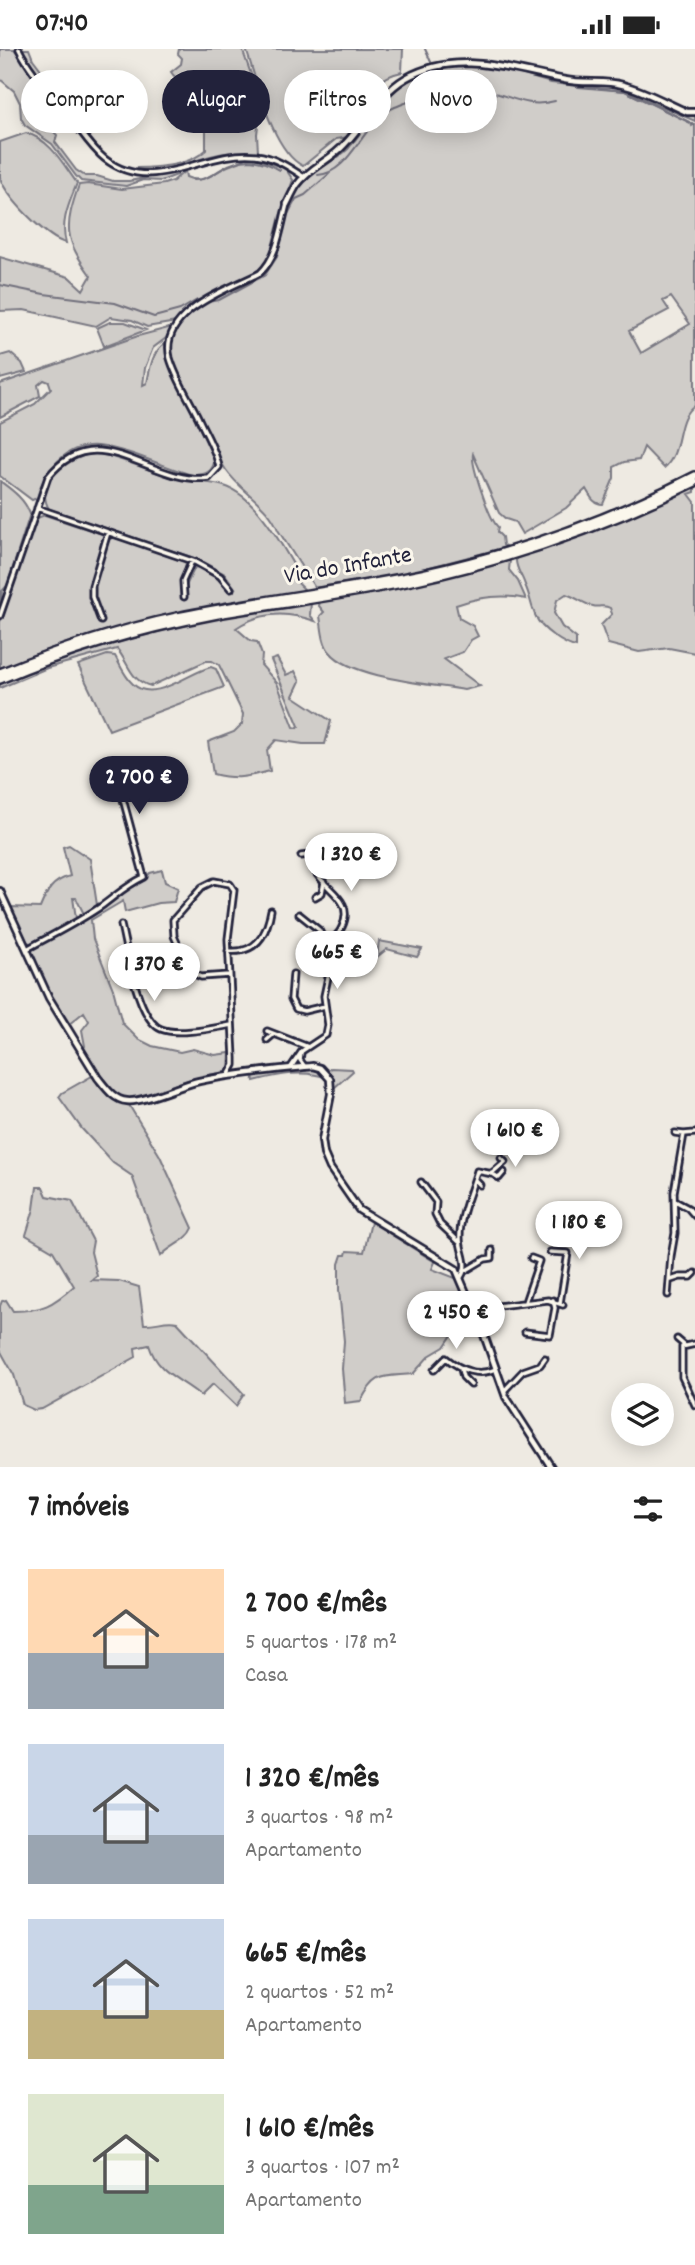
<!DOCTYPE html>
<html lang="pt">
<head>
<meta charset="utf-8">
<style>
  body { margin:0; font-family:Dekko,sans-serif; background:#f2f2f2; color:#222; height:100vh; display:flex; flex-direction:column; font-size:26px; white-space:nowrap }
  * { box-sizing:border-box; margin:0 }
  p { font-size:23px; color:#767676 }
  .icon { flex:none; width:38px; height:38px; fill:none; stroke:currentColor; stroke-width:2; stroke-linecap:round; stroke-linejoin:round }
  .map { position:relative; height:1418px; overflow:hidden }
  .side { display:flex; flex-direction:column; background:#fff; flex:1 }
  .side>* { flex:none }
  .top-card { position:absolute; left:21px; top:21px; width:654px; height:63px; display:flex; gap:14px }
  .fabs { position:absolute; left:611px; top:1334px; display:grid; gap:14px }
  .fabs a { display:grid; place-items:center; width:63px; height:63px; border-radius:50%; background:#fff; box-shadow:0 4px 18px #0003; font-size:35px }
  .price { position:absolute; translate:-50% -60px; padding:0 16px; border-radius:24px; background:#fff; color:#222; font-size:23px; line-height:46px; filter:drop-shadow(0 2px 4px #0008) }
  .price::after { content:''; position:absolute; left:50%; top:42px; width:21px; height:16px; margin-left:-10px; background:inherit; clip-path:polygon(0 0,100% 0,50% 100%) }
  .price.selected { background:#22223b; color:#fff }
  ul { padding:0; list-style:none }
  li { display:flex; align-items:center; gap:21px; height:175px; padding:0 28px }
  li span { display:grid; place-items:center; flex:none; width:196px; height:140px; border-radius:0px; color:#555 }
  li>.icon { margin-inline-start:auto }
  span .icon { width:84px; height:84px; fill:#fffc; stroke-width:1 }
  li b { font-size:30px }
  h2 { display:flex; justify-content:space-between; align-items:center; height:84px; padding:0 28px; font-size:30px }
  .pill { padding:0 24px; border-radius:32px; background:#fff; box-shadow:0 4px 18px #0003; font-size:24px; line-height:63px }
  .pill.selected { background:#22223b; color:#fff }
  .status { display:flex; justify-content:space-between; align-items:center; height:49px; padding:0 35px; background:#fff; direction:ltr }
  .status svg { height:19px; fill:currentColor }
  .map>svg:first-child { display:block }
  .green { fill:#d0cdc9; stroke:#797882; stroke-width:2; fill-rule:evenodd }
  .lines { fill:none; stroke-linecap:round; stroke-linejoin:round }
  .stream { stroke:#716f7c; stroke-width:2 }
  .street-casing { stroke:#22223b; stroke-width:9 }
  .secondary-casing { stroke:#22223b; stroke-width:10 }
  .highway-casing { stroke:#22223b; stroke-width:12 }
  .street { stroke:#fbf7ec; stroke-width:3.5 }
  .secondary { stroke:#fbf7ec; stroke-width:4.5 }
  .highway { stroke:#fbf7ec; stroke-width:7 }
  .labels { text-anchor:middle; dominant-baseline:central; stroke-width:6; stroke-linejoin:round; paint-order:stroke }
  .street-label { font-size:24px; fill:#22223b; stroke:#fbf7ec }
</style>
</head>
<body>
<div class="status"><b>07:40</b><svg viewBox="0 0 49 12"><path d="M0 12V9h3v3zM5 12V6h3v6zM10 12V3h3v9zM15 12V0h3v12zM26 1h20v11H26zM47 4h2v5h-2z"/></svg></div>
<div class="map">
<svg width="695" height="1418" viewBox="0 0 695 1418">
  <rect width="100%" height="100%" fill="#eeeae2"/>
  <filter id="ink" filterUnits="userSpaceOnUse"><feTurbulence type="fractalNoise" baseFrequency=".0143" numOctaves="2"/><feDisplacementMap in="SourceGraphic" scale="14" xChannelSelector="R" yChannelSelector="G"/><feConvolveMatrix kernelMatrix="1 2 1 2 8 2 1 2 1" color-interpolation-filters="sRGB"/></filter>
  <g filter="url(#ink)">
    <path class="green" d="M0,0h14l54,68 -5,1 -15,-13 -8,2 2,13 15,15 -2,7 21,28 9,6h12l16,5h16l49,-9 -1,3 -16,6 -18,-1 -17,6 -45,-5 -5,-5 -24,-32 -27,-19 -4,-7 -1,-15 -6,-12 -14,-12z
      M22,0h7l4,10 44,58c-21,-16 -42,-45 -55,-68z
      M179,0h63l19,53 -4,32 1,18c-14,-1 -28,-1 -43,3 -27,6 -51,21 -80,13 22,0 54,-2 71,-18v-20l-9,-8 -1,-17 -7,-22 -15,-7 -3,-4 10,-8 1,-6 -4,-4z
      M246,0h157l-1,23c-38,7 -32,40 -53,65l-13,2 -33,27c-31,-15 -46,-85 -57,-117z
      M453,14l44,4 54,16 74,8 66,32 1,3 3,-2v281c-21,13 -11,46 -31,63l-20,-21 -5,13 -15,2 -10,5v11l-11,26c-10,0 -12,-7 -17,-15l-20,19 -44,26 -7,-12 -9,-3 -7,-6 -26,-59c-2,10 16,65 25,73l-1,5 5,5 1,8 4,2 -100,26 -92,15 -37,-58c-9,-25 -37,-38 -52,-60 -14,-20 -22,-46 -33,-68 -7,-16 -21,-37 -22,-54 -1,-37 66,-60 92,-74 20,-22 19,-54 32,-80 11,-22 36,-29 53,-45 8,-9 15,-21 23,-30 26,-35 41,-45 82,-56zM671,248l19,27 -49,29 -12,-22 40,-21 -6,-9z
      M624,41c26,1 45,23 71,25v6z
      M26,84c24,6 37,31 51,50 -8,21 -17,39 -11,60 -18,-3 -63,-49 -66,-66 0,-11 0,-24 0,-35z
      M248,107l37,12 8,12 -13,36 -11,43 -5,8 -69,38 -19,17 -29,5 -15,-7 -21,-3 -15,9 -72,-16 -24,1v-54l69,20 14,13 8,-14c-27,-37 -27,-49 -12,-91l9,-1 34,5 42,-5 9,-3 12,-10 1,6c18,8 26,-4 42,-11 7,-3 15,-4 20,-10z
      M110,273h15l21,8 -42,16 -7,-18z
      M172,278l-6,11 -13,10 -8,20 -2,17 4,-2c3,-15 5,-31 18,-40l2,15 46,99 1,6c-3,11 -12,12 -22,12 -31,-9 -63,-26 -94,-29 -31,-3 -55,25 -61,52l-5,2 -32,-24v-54l35,-18 16,-16 -2,-6 -5,-2 -6,5 2,11 -40,21v-33l138,-48z
      M10,304l12,10 4,9 -26,7v-23z
      M94,404c27,4 51,17 77,24 17,5 36,4 53,9 35,11 61,65 78,94l-4,3 8,8c-104,16 -208,34 -306,78v-47l37,-104 8,-3 57,19 2,3 -10,33 4,2 11,-32 4,-3 73,25 -5,36 6,-1 -2,-9 10,-21c14,2 25,12 34,23l6,-2 -10,-14 -28,-15 -148,-50c-16,-28 21,-52 45,-56z
      M0,432c12,9 25,18 30,33l-23,72 -5,5 -2,16z
      M695,437v6l-6,2 6,8v151l-26,-5 -30,4 -31,-8 -7,-19 11,-11 -2,-6c-7,-4 -10,0 -17,-2 -8,-1 -17,-9 -27,-12l-9,6 -3,13 8,14 14,11v9c-12,-2 -35,-18 -40,-30 -5,-10 -6,-22 -11,-32 -3,-10 -10,-17 -9,-27l85,-30z
      M510,511l-1,10 9,11 8,18c-24,-5 -47,-2 -70,6l3,13 14,8 5,10 -7,4 -8,12 -19,7 36,27 -16,4c-34,-6 -113,-12 -134,-38 -8,-9 -8,-25 -10,-36l4,-4 -5,-6 1,-5 85,-15z
      M311,554l-1,12 5,6c-28,-10 -54,-10 -79,7l15,13 6,1 5,13 -1,10 16,18 17,44 3,1 2,-2 -28,-66 6,-2 9,17 9,-4 5,10 -7,15 38,25 -6,23h-22l-27,-4 -9,10 3,21c-23,6 -33,9 -57,3l-5,-32 26,-10 8,-8 1,-10 -24,-49 -7,-4h-6l-55,25c-21,-5 -22,-23 -34,-37l-70,19 -47,20v-5c100,-41 204,-66 311,-80z
      M107,606l8,1c5,9 10,21 18,28 21,20 56,-12 78,-17l5,2 8,18 -115,43 -31,-65z
      M69,796l21,14 7,46 -13,9 -8,-16h-3l3,20 -44,26 -7,-3 -16,-31 1,-3 30,1c7,-17 12,-27 30,-32l-7,-29z
      M162,821l3,12 13,6 -4,14 -16,1 -33,9 -2,-11 -32,19 2,19 20,50 9,34 16,16 14,7 28,6 13,-3 22,6 15,-2 -1,16 -2,4c-13,3 -26,4 -39,7 -17,4 -53,25 -68,17 -18,-9 -28,-33 -37,-48l2,-3 -3,-16 7,-9 -5,-9 -16,13 -28,-49 -10,-25 75,-45 17,-14 21,-11 7,-8z
      M379,892l43,8 -5,8 -30,-8 -10,8z
      M305,1019h13l9,10c-22,-9 -50,-3 -73,3l-1,-6z
      M331,1019l21,1 1,2 -19,17 -2,-13 -5,-5z
      M92,1027l25,26 12,3 31,51 33,72c-5,13 -22,17 -32,28l-29,-80 -19,-13 -31,-34 -23,-32 3,-4z
      M37,1138h6l4,9 25,5 21,40 -2,11 6,24 -5,4 27,1 20,6 5,37c12,1 21,-5 33,-2l67,72 -8,12 -23,-22 -12,12c-21,-18 -43,-22 -52,-51l-14,3 1,9 -94,52 -8,1 -11,-5 -9,-30 -14,-25v-44l2,-5 4,-1 7,11c29,0 40,-6 61,-25l-21,-35 -27,-16 8,-26z
      M371,1173l64,40 -3,7 26,10 11,31 -25,37 -15,9 -16,18c-30,3 -37,-2 -52,27l-16,2 -3,-34 2,-28 -5,-51v-26l3,-9h4l1,-4 17,1z"/>
    <g class="lines">
      <path class="stream" d="M425,0l6,13
        M435,20l4,24
        M578,38l47,4 70,34
        M318,126c34,-2 44,-54 77,-68 11,-4 24,-10 35,-13 7,-2 15,-1 22,-2 5,-1 10,-5 15,-5 5,0 11,3 16,3 27,5 43,19 72,11
        M193,131c13,0 19,-5 30,-12 20,-12 37,-9 57,2
        M0,236l44,9 71,9 39,14 26,-7 17,-10 4,1
        M207,253l12,-2 46,-25 12,-18 10,-41 9,-17 9,-4 24,-21"/>
      <g class="street-casing">
        <path id="street" d="M19,0c12,24 32,44 48,65 13,15 23,33 38,45 49,38 99,-10 151,-4 18,2 33,12 48,22
          M37,459l158,54 25,14 11,13
          M184,548l-1,-16 9,-20
          M0,567l48,-139c50,-63 102,9 161,1l10,-11c-3,-17 -14,-34 -21,-50 -9,-19 -22,-38 -28,-59 -12,-46 59,-69 90,-85 18,-16 21,-47 27,-69
          M101,572l-9,-24v-11l16,-54
          M301,807l8,-1c2,5 3,11 6,16 11,20 40,29 27,56 -3,8 -9,12 -16,15
          M315,848l7,-4 2,-11
          M121,876c6,25 16,94 40,104 17,7 53,-1 71,-4
          M27,900c25,-14 52,-27 76,-44 15,-11 24,-20 41,-28l-21,-78 4,-5 21,-5 4,-16
          M228,902c28,3 39,-16 43,-41
          M293,925l-2,25 5,10 8,2 21,-5
          M229,926l-28,2 -11,-5 -16,-36 -1,-16 29,-33 12,-6 16,3 4,6 -6,49 6,119v7l-5,9
          M267,982l41,16
          M267,991l7,-6
          M301,1004l-1,7 5,7
          M291,1018l11,-16 24,-16 2,-10 -4,-29 7,-33 -2,-13 -10,-20 -20,-16
          M684,1085l11,-1
          M491,1125l14,-12 -4,-4
          M475,1131l5,5
          M421,1133l15,20 -1,12 5,10 19,18
          M675,1152l13,7 7,8
          M550,1203l18,1 -8,50
          M465,1222l20,-12 7,-1v-8
          M461,1228c9,-13 -1,-25 -1,-38 -1,-22 11,-47 17,-68l16,3 6,4 5,-6
          M671,1231l9,-3h11l4,-4
          M668,1246l3,-39 4,-23 -1,-41 10,-58 -9,-1
          M525,1253l14,-41 -8,-3
          M473,1260l75,-9 15,5
          M525,1283l25,3 5,-27 -2,-8
          M677,1290l7,6
          M695,1295l-13,3v30l13,28
          M461,1320l2,8 8,8
          M434,1321l12,-12c15,12 31,19 50,11
          M504,1342l19,-20 17,-6 5,-7"/>
      </g>
      <g class="secondary-casing">
        <path id="secondary" d="M287,155c3,-6 6,-13 10,-19 12,-17 34,-25 48,-41 21,-22 34,-50 61,-66 52,-29 104,-8 159,2 19,4 39,0 58,5 23,6 43,18 64,27h8
          M0,842l49,107 49,80c8,10 16,22 29,23 16,2 54,-16 72,-20 37,-8 76,-11 114,-15l7,2 10,11 1,15 -9,46 2,14 6,14 29,42 97,59 28,66 22,62 45,70"/>
      </g>
      <g class="highway-casing">
        <path id="highway" d="M0,624c57,-23 116,-43 177,-56 81,-17 163,-26 245,-43 94,-21 187,-54 273,-98
          M0,630c68,-29 140,-50 213,-64 67,-12 136,-20 203,-35 97,-21 190,-54 279,-98"/>
      </g>
      <use href="#street" class="street"/>
      <use href="#secondary" class="secondary"/>
      <use href="#highway" class="highway"/>
    </g>
  </g>
  <g class="labels">
    <g class="street-label">
      <text transform="translate(348 518) rotate(-10)">Via do Infante</text>
    </g>
  </g>
</svg>
<div class="fabs">
<a><svg class="icon" aria-label="layers" viewBox="0 0 24 24"><path d="M12 4l9 5-9 5-9-5zM3 14l9 5 9-5"/></svg></a>
</div>
<b class="price selected" style="left:139px;top:767px">2 700 €</b>
<b class="price" style="left:351px;top:844px">1 320 €</b>
<b class="price" style="left:337px;top:942px">665 €</b>
<b class="price" style="left:154px;top:954px">1 370 €</b>
<b class="price" style="left:515px;top:1120px">1 610 €</b>
<b class="price" style="left:579px;top:1212px">1 180 €</b>
<b class="price" style="left:456px;top:1302px">2 450 €</b>
<div class="top-card">
<a class="pill">Comprar</a>
<a class="pill selected">Alugar</a>
<a class="pill">Filtros</a>
<a class="pill">Novo</a>
</div>
</div>
<section class="side">
<h2>7 imóveis<svg class="icon" aria-label="filters" viewBox="0 0 24 24"><path d="M4 7h16M4 17h16"/><circle cx="9" cy="7" r="2"/><circle cx="15" cy="17" r="2"/></svg></h2>
<ul>
<li><span style="background:linear-gradient(#ffd9b3 60%,#9aa5b1 0)"><svg class="icon" aria-label="home" viewBox="0 0 24 24"><path d="M3 11l9-7 9 7M6 9v11h12V9"/></svg></span><div><b>2 700 €/mês</b><p>5 quartos · 178 m²</p><p>Casa</p></div></li>
<li><span style="background:linear-gradient(#c9d6e8 65%,#9aa5b1 0)"><svg class="icon" aria-label="home" viewBox="0 0 24 24"><path d="M3 11l9-7 9 7M6 9v11h12V9"/></svg></span><div><b>1 320 €/mês</b><p>3 quartos · 98 m²</p><p>Apartamento</p></div></li>
<li><span style="background:linear-gradient(#c9d6e8 65%,#c2b280 0)"><svg class="icon" aria-label="home" viewBox="0 0 24 24"><path d="M3 11l9-7 9 7M6 9v11h12V9"/></svg></span><div><b>665 €/mês</b><p>2 quartos · 52 m²</p><p>Apartamento</p></div></li>
<li><span style="background:linear-gradient(#dfe7d0 65%,#7fa58c 0)"><svg class="icon" aria-label="home" viewBox="0 0 24 24"><path d="M3 11l9-7 9 7M6 9v11h12V9"/></svg></span><div><b>1 610 €/mês</b><p>3 quartos · 107 m²</p><p>Apartamento</p></div></li>
</ul>
</section>
</body>
</html>
